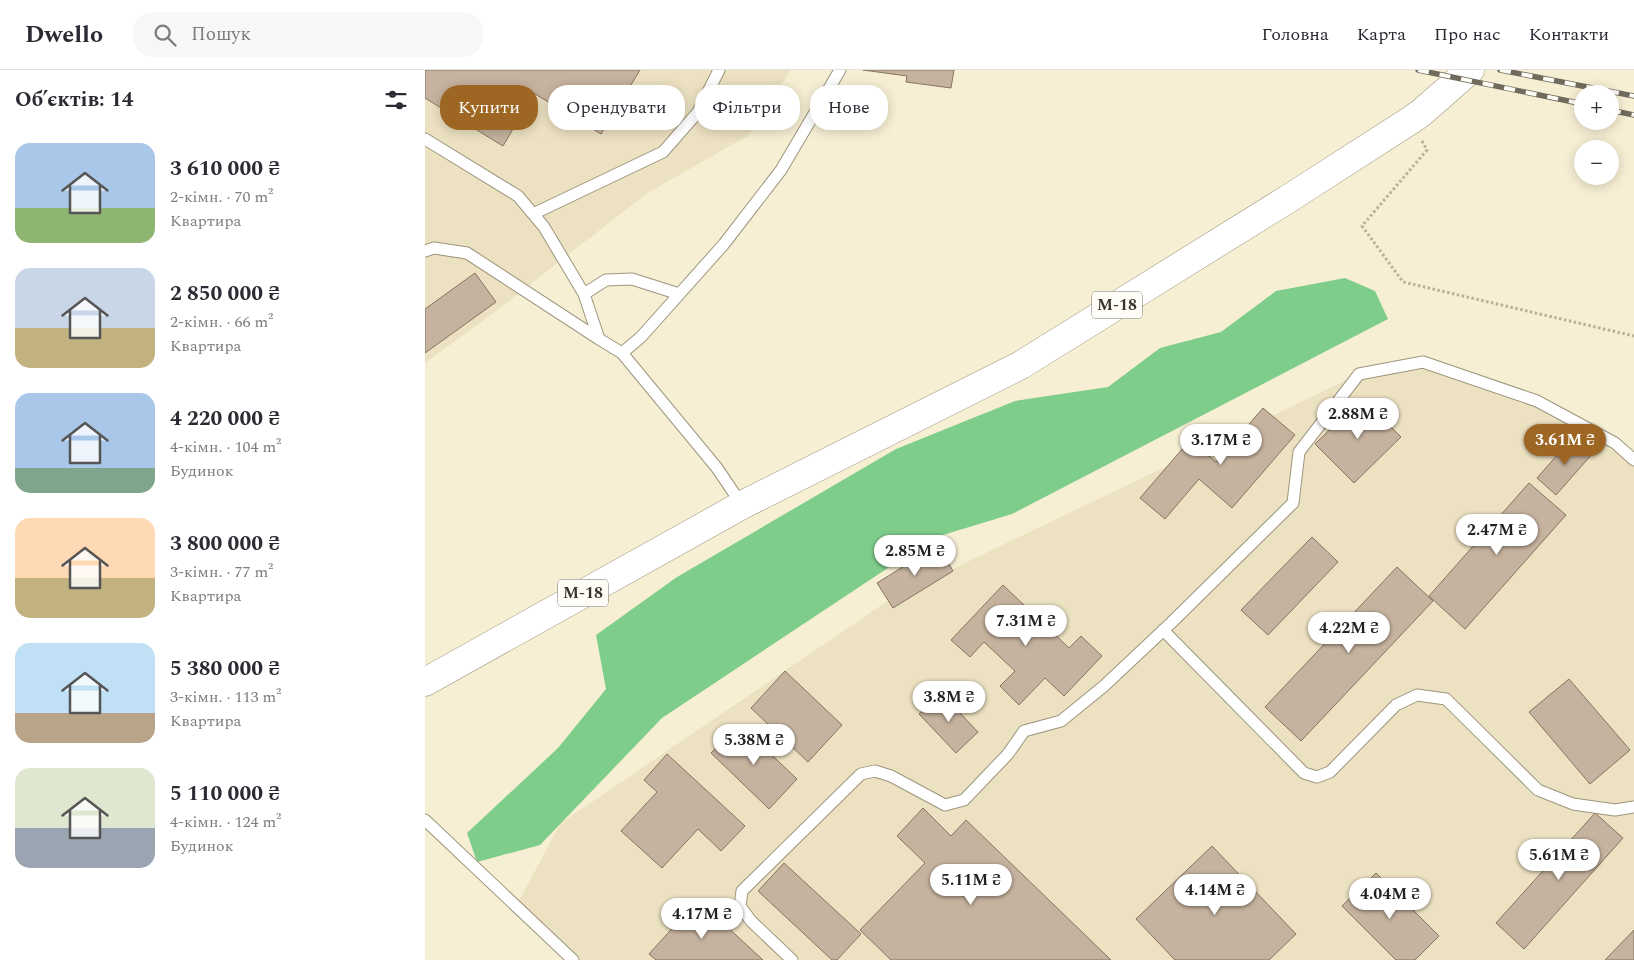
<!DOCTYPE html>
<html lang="uk">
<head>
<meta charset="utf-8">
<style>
  body { margin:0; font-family:Spectral,serif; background:#f7f7f7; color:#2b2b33; height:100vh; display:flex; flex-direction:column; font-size:19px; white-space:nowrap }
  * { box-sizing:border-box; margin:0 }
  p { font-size:16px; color:#7c7c81 }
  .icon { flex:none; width:28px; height:28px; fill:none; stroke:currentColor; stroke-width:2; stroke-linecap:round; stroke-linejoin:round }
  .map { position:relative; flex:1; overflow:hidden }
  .details { display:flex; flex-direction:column; background:#fff; width:425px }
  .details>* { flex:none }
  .guide { position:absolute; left:15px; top:15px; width:475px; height:45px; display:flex; gap:10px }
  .fabs { position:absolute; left:1149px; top:15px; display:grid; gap:10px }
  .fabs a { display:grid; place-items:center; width:45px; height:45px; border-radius:50%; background:#fff; box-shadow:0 2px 12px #0003; font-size:25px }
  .price { position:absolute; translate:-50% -42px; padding:0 11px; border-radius:18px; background:#fff; color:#222; font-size:16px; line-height:32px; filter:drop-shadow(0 1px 2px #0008) }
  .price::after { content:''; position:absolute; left:50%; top:30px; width:15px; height:11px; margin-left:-8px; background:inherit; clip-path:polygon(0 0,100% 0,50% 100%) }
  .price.current { background:#9e6623; color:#fff }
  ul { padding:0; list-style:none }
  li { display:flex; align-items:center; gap:15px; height:125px; padding:0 15px }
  li span { display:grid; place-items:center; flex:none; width:140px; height:100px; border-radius:15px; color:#555 }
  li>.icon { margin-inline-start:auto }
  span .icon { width:60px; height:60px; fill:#fffc; stroke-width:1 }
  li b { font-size:21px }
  h2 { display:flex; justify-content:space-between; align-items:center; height:60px; padding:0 15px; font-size:21px }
  .pill { padding:0 18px; border-radius:20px; background:#fff; box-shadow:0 2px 12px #0003; font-size:18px; line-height:45px }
  .pill.current { background:#9e6623; color:#fff }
  header { display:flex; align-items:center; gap:30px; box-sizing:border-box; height:70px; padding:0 25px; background:#fff; border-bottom:1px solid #e1e1e2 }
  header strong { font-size:24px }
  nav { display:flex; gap:28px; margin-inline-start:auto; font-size:18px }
  .search { width:350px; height:45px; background:#f7f7f7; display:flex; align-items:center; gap:12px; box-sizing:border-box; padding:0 18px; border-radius:20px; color:#7c7c81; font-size:19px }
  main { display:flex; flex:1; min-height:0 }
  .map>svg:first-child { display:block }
  .built { fill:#ece1c1 }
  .forest { fill:#7fcd8a }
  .building { fill:#c6b39f; stroke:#857461 }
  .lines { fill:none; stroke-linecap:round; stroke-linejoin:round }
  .service-casing { stroke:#9d957d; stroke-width:13 }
  .trunk-casing { stroke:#9d957d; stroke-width:29 }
  .path { stroke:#b7b19c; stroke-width:3; stroke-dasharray:2.5 2.5; stroke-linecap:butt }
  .service { stroke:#fff; stroke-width:11 }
  .trunk { stroke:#fff; stroke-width:28 }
  .rail-casing { stroke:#706b5d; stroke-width:5.5 }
  .rail { stroke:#fefcf7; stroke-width:4; stroke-dasharray:11; stroke-linecap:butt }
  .labels { text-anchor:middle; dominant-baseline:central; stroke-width:5; stroke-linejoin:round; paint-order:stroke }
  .shield { fill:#fefcf7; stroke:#737168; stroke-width:1 }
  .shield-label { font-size:16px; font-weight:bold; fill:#38352b }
</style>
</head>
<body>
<header>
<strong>Dwello</strong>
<div class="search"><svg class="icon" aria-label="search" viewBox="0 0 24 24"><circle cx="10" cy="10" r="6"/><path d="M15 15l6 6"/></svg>Пошук</div>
<nav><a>Головна</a><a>Карта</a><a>Про нас</a><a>Контакти</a></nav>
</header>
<main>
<section class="details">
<h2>Об’єктів: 14<svg class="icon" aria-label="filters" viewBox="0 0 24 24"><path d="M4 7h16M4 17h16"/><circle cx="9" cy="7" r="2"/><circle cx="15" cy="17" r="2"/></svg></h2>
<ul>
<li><span style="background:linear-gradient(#a9c7e8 65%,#8fb573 0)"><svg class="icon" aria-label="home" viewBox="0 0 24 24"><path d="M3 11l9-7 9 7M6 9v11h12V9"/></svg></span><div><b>3 610 000 ₴</b><p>2-кімн. · 70 m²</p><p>Квартира</p></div></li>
<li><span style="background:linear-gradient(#c9d6e8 60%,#c2b280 0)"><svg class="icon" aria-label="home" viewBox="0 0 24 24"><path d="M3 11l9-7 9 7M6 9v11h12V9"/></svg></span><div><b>2 850 000 ₴</b><p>2-кімн. · 66 m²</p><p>Квартира</p></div></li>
<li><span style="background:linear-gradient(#a9c7e8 75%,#7fa58c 0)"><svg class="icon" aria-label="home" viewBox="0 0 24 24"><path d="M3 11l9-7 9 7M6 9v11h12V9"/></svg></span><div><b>4 220 000 ₴</b><p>4-кімн. · 104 m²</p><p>Будинок</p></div></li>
<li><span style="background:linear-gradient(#ffd9b3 60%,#c2b280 0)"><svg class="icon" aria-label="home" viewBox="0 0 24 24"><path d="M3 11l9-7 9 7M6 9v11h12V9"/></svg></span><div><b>3 800 000 ₴</b><p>3-кімн. · 77 m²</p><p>Квартира</p></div></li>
<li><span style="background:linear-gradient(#bfe0f5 70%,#b9a48a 0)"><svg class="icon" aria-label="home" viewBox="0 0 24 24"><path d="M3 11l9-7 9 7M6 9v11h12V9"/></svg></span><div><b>5 380 000 ₴</b><p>3-кімн. · 113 m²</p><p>Квартира</p></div></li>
<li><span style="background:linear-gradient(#dfe7d0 60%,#9aa5b1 0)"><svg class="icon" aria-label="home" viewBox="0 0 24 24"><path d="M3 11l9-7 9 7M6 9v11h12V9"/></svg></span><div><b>5 110 000 ₴</b><p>4-кімн. · 124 m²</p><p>Будинок</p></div></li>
</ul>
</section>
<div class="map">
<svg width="1209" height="890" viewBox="0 0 1209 890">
  <rect width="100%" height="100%" fill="#f7efd4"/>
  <path class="built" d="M0,0h366l-42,65 -103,59 -150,117 -71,52z
    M998,292l114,39 97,59v500h-1058l-60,-54 45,-83 331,-225 467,-224z"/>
  <path class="forest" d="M920,208l30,13 13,28 -376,195 -79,24 -271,180 -122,127 -63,17 -10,-29 91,-85 48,-59 -10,-54 81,-58 219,-128 119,-48 93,-14 52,-39 61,-16 55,-41z"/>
  <path class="building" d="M0,0h215l-39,64 -79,-48 -8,13 12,8 -23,39 -78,-48z
    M438,0h91l-3,18 -45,-6 1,-6z
    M50,203l21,29 -71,51v-44z
    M937,328l39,39 -47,46 -39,-39z
    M838,338l32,27 -63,73 -33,-29 -34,40 -25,-21 50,-58 26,22z
    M1149,366l19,17 -37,42 -19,-17z
    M1104,413l37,32 -101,114 -36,-33z
    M887,467l26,25 -70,73 -27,-25z
    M513,475l15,26 -60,37 -16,-25z
    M972,497l36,34 -132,140 -36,-34z
    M578,515l66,63 12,-12 21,20 -38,40 -19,-18 -26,27 -19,-19 15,-15 -31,-29 -14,15 -19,-17z
    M360,601l57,54 -34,37 -57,-54z
    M1144,609l61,71 -40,34 -61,-72z
    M516,623l37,39 -22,21 -37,-39z
    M314,654l58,55 -28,30 -58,-56z
    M242,684l78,72 -24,25 -23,-22 -36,39 -41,-37 36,-39 -13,-12z
    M498,738l28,28 15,-16 145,140h-220l-31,-30 65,-67 -28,-27z
    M1170,743l28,25 -99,111 -28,-26z
    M787,776l84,88 -27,26h-94l-39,-41z
    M359,793l77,71 -24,26h-5l-74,-69z
    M951,803l63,63 -24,24h-19l-54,-54z
    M273,830l65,60h-107l-7,-6z
    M1209,860v30h-29z"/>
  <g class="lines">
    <g class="service-casing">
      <path id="service" d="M0,69l93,57 26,31 40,67 15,45
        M108,144l130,-62 35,-40 21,-42
        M0,181l9,-3 33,5 132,86 23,14 95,115 25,37
        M159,224l22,-14 26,-1 47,15
        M197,283l19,-16 83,-93 57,-74 59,-100
        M738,560l141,143 13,4 13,-5 66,-67 21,-10 29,4 92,91 35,14 42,6 19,-3
        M0,750l148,140
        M367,890l-41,-39 -11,-15 2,-15 119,-117 14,-3 16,5 54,29 19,-5 44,-46 16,-23 37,-10 43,-35 67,-63 122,-120 6,-51 60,-78 64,-12 114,39 78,42 19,17"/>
    </g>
    <g class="trunk-casing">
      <path id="trunk" d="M0,612l317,-177 279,-140 267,-166 123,-79 10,-7 49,-43"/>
    </g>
    <path class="path" d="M997,71l5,9 -65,76 41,56 231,54"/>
    <use href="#service" class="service"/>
    <use href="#trunk" class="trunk"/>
    <g class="rail-casing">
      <path id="rail" d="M993,0l165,34
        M1075,0l134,26
        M1185,40l24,5"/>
    </g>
    <use href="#rail" class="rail"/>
  </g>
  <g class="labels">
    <g class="shield">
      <rect x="667" y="221.5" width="50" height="27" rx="4"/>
      <rect x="133" y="509.5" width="50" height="27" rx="4"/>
    </g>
    <g class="shield-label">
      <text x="692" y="235">М-18</text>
      <text x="158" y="523">М-18</text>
    </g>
  </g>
</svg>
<div class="fabs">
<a>+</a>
<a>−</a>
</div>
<b class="price" style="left:933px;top:370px">2.88M ₴</b>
<b class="price" style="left:796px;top:396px">3.17M ₴</b>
<b class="price current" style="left:1140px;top:396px">3.61M ₴</b>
<b class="price" style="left:1072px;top:486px">2.47M ₴</b>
<b class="price" style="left:490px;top:507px">2.85M ₴</b>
<b class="price" style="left:601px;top:577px">7.31M ₴</b>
<b class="price" style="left:924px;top:584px">4.22M ₴</b>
<b class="price" style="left:524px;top:653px">3.8M ₴</b>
<b class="price" style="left:329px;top:696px">5.38M ₴</b>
<b class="price" style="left:1134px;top:811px">5.61M ₴</b>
<b class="price" style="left:546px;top:836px">5.11M ₴</b>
<b class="price" style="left:790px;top:846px">4.14M ₴</b>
<b class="price" style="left:965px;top:850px">4.04M ₴</b>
<b class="price" style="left:277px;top:870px">4.17M ₴</b>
<div class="guide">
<a class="pill current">Купити</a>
<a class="pill">Орендувати</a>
<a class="pill">Фільтри</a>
<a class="pill">Нове</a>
</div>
</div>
</main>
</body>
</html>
